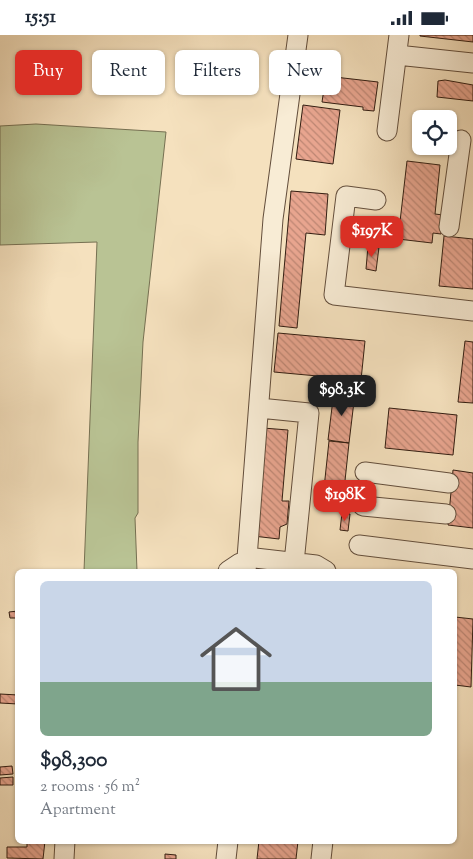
<!DOCTYPE html>
<html lang="en">
<head>
<meta charset="utf-8">
<style>
  body { margin:0; font-family:"Sorts Mill Goudy",serif; background:#f2f2f3; color:#1f2937; height:100vh; display:flex; flex-direction:column; font-size:19px; white-space:nowrap }
  * { box-sizing:border-box; margin:0 }
  p { font-size:16px; color:#747a83 }
  .icon { flex:none; width:28px; height:28px; fill:none; stroke:currentColor; stroke-width:2; stroke-linecap:round; stroke-linejoin:round }
  .map { position:relative; flex:1; overflow:hidden }
  .details { position:absolute; left:15px; top:534px; width:442px; height:275px; display:flex; flex-direction:column; background:#fff; border-radius:8px; box-shadow:0 1px 4px #0004 }
  .details>* { flex:none }
  .banner { position:absolute; left:15px; top:15px; width:444px; height:45px; display:flex; gap:10px }
  .controls { position:absolute; left:412px; top:75px; display:grid; gap:10px }
  .controls a { display:grid; place-items:center; width:45px; height:45px; border-radius:8px; background:#fff; box-shadow:0 1px 4px #0004; font-size:25px }
  .price { position:absolute; translate:-50% -42px; padding:0 11px; border-radius:10px; background:#d93025; color:#fff; font-size:16px; line-height:32px; filter:drop-shadow(0 1px 2px #0008) }
  .price::after { content:''; position:absolute; left:50%; top:30px; width:15px; height:11px; margin-left:-8px; background:inherit; clip-path:polygon(0 0,100% 0,50% 100%) }
  .price.on { background:#222; color:#fff }
  ul { padding:0; list-style:none }
  li { display:grid; align-content:center; gap:10px; height:265px; padding:0 25px }
  li+li { border-top:1px solid #e0e1e3 }
  li span { display:grid; place-items:center; height:155px; border-radius:8px; color:#555 }
  li>.icon { margin-inline-start:auto }
  span .icon { width:90px; height:90px; fill:#fffc; stroke-width:1 }
  li b { font-size:21px }
  .pill { padding:0 18px; border-radius:8px; background:#fff; box-shadow:0 1px 4px #0004; font-size:18px; line-height:45px }
  .pill.on { background:#d93025; color:#fff }
  .status { display:flex; justify-content:space-between; align-items:center; height:35px; padding:0 25px; background:#fff; direction:ltr }
  .status svg { height:14px; fill:currentColor }
  .map>svg:first-child { display:block }
  .grass { fill:#b9c394; stroke:#767052 }
  .building { fill:url(#building-back-hatch); stroke:#321d11 }
  .lines { fill:none; stroke-linecap:round; stroke-linejoin:round }
  .minor-casing { stroke:#634e3c; stroke-width:21 }
  .minor { stroke:#f8ecd5; stroke-width:19 }
</style>
</head>
<body>
<div class="status"><b>15:51</b><svg viewBox="0 0 49 12"><path d="M0 12V9h3v3zM5 12V6h3v6zM10 12V3h3v9zM15 12V0h3v12zM26 1h20v11H26zM47 4h2v5h-2z"/></svg></div>
<div class="map">
<svg width="473" height="824" viewBox="0 0 473 824">
  <defs>
    <pattern id="building-back-hatch" width="6" height="6" patternUnits="userSpaceOnUse" patternTransform="scale(1.25)"><rect width="6" height="6" fill="#e8a58f"/><path d="M-1 5l2 2M0 0l6 6M5-1l2 2" fill="none" stroke="#bd8673"/></pattern>
  </defs>
  <rect width="100%" height="100%" fill="#f5e1be"/>
  <filter id="stains"><feTurbulence type="fractalNoise" baseFrequency=".004" numOctaves="4"/><feColorMatrix values="0 0 0 0 .2 0 0 0 0 .09 0 0 0 0 .02 0 0 0 .5 -.17"/></filter>
  <radialGradient id="worn" r=".72"><stop offset=".6" stop-color="#630" stop-opacity="0"/><stop offset="1" stop-color="#630" stop-opacity=".3"/></radialGradient>
  <path class="grass" d="M36,89l130,8 -23,210 -5,100v71l-3,5 2,53h-53l13,-329 -97,3v-119z"/>
  <path class="building" d="M473,0v7l-53,-6v-1z
    M326,41l52,6 -4,29 -11,-1v-3l-41,-5z
    M445,45l28,5v16l-36,-4 1,-16z
    M303,70l37,5 -7,54 -37,-5z
    M407,126l33,4 -5,49 8,1 -2,19 -8,-1 -1,10 -34,-4z
    M291,156l37,3 -3,41 -19,-2 -9,95 -18,-2z
    M370,194l10,1 -1,7 -10,-1z
    M444,201l29,3v50l-34,-3z
    M368,211l11,1 -3,24 -10,-2z
    M278,298l87,8 -4,39 -87,-8z
    M465,306l8,1v61l-15,-1z
    M334,356l21,2 -6,50 -21,-3z
    M389,373l68,7 -4,40 -68,-7z
    M263,393l25,2 -6,71h7l-2,23 -7,3 -1,12 -26,-3z
    M329,406l20,2 -7,66 -20,-2z
    M453,435l20,3v55l-25,-3z
    M342,478l8,1 -2,17 -8,-1z
    M18,576v7h-8l-1,-6z
    M455,582l18,2 -2,68 -16,-2z
    M0,659l18,1v9l-18,-1z
    M12,731l1,8 -13,1v-8z
    M13,742v8h-13v-7z
    M27,806h18l-2,18 -36,-1v-11h20z
    M259,806h39l-2,18h-39z
    M165,819l11,1v4h-11z"/>
  <g class="lines">
    <g class="minor-casing">
      <path id="minor" d="M397,20l76,8
        M387,96l12,-96
        M376,165l-30,-4 -12,99 139,16
        M449,192l12,-87
        M259,373l50,5 -15,150
        M365,437l84,11
        M363,471l83,8
        M359,510l114,14
        M247,522l69,8 10,6
        M228,536l12,-8h7
        M246,536l27,-352 25,-184
        M64,824l1,-18
        M226,824l2,-18
        M321,824l2,-18"/>
    </g>
    <use href="#minor" class="minor"/>
  </g>
  <rect width="100%" height="100%" filter="url(#stains)"/>
  <rect width="100%" height="100%" fill="url(#worn)"/>
</svg>
<div class="controls">
<a><svg class="icon" aria-label="locate" viewBox="0 0 24 24"><circle cx="12" cy="12" r="6"/><path d="M12 2v4M12 18v4M2 12h4M18 12h4"/></svg></a>
</div>
<b class="price" style="left:372px;top:223px">$197K</b>
<b class="price on" style="left:342px;top:382px">$98.3K</b>
<b class="price" style="left:345px;top:487px">$198K</b>
<div class="banner">
<a class="pill on">Buy</a>
<a class="pill">Rent</a>
<a class="pill">Filters</a>
<a class="pill">New</a>
</div>
<section class="details">
<ul>
<li><span style="background:linear-gradient(#c9d6e8 65%,#7fa58c 0)"><svg class="icon" aria-label="home" viewBox="0 0 24 24"><path d="M3 11l9-7 9 7M6 9v11h12V9"/></svg></span><div><b>$98,300</b><p>2 rooms · 56 m²</p><p>Apartment</p></div></li>
</ul>
</section>
</div>
</body>
</html>
